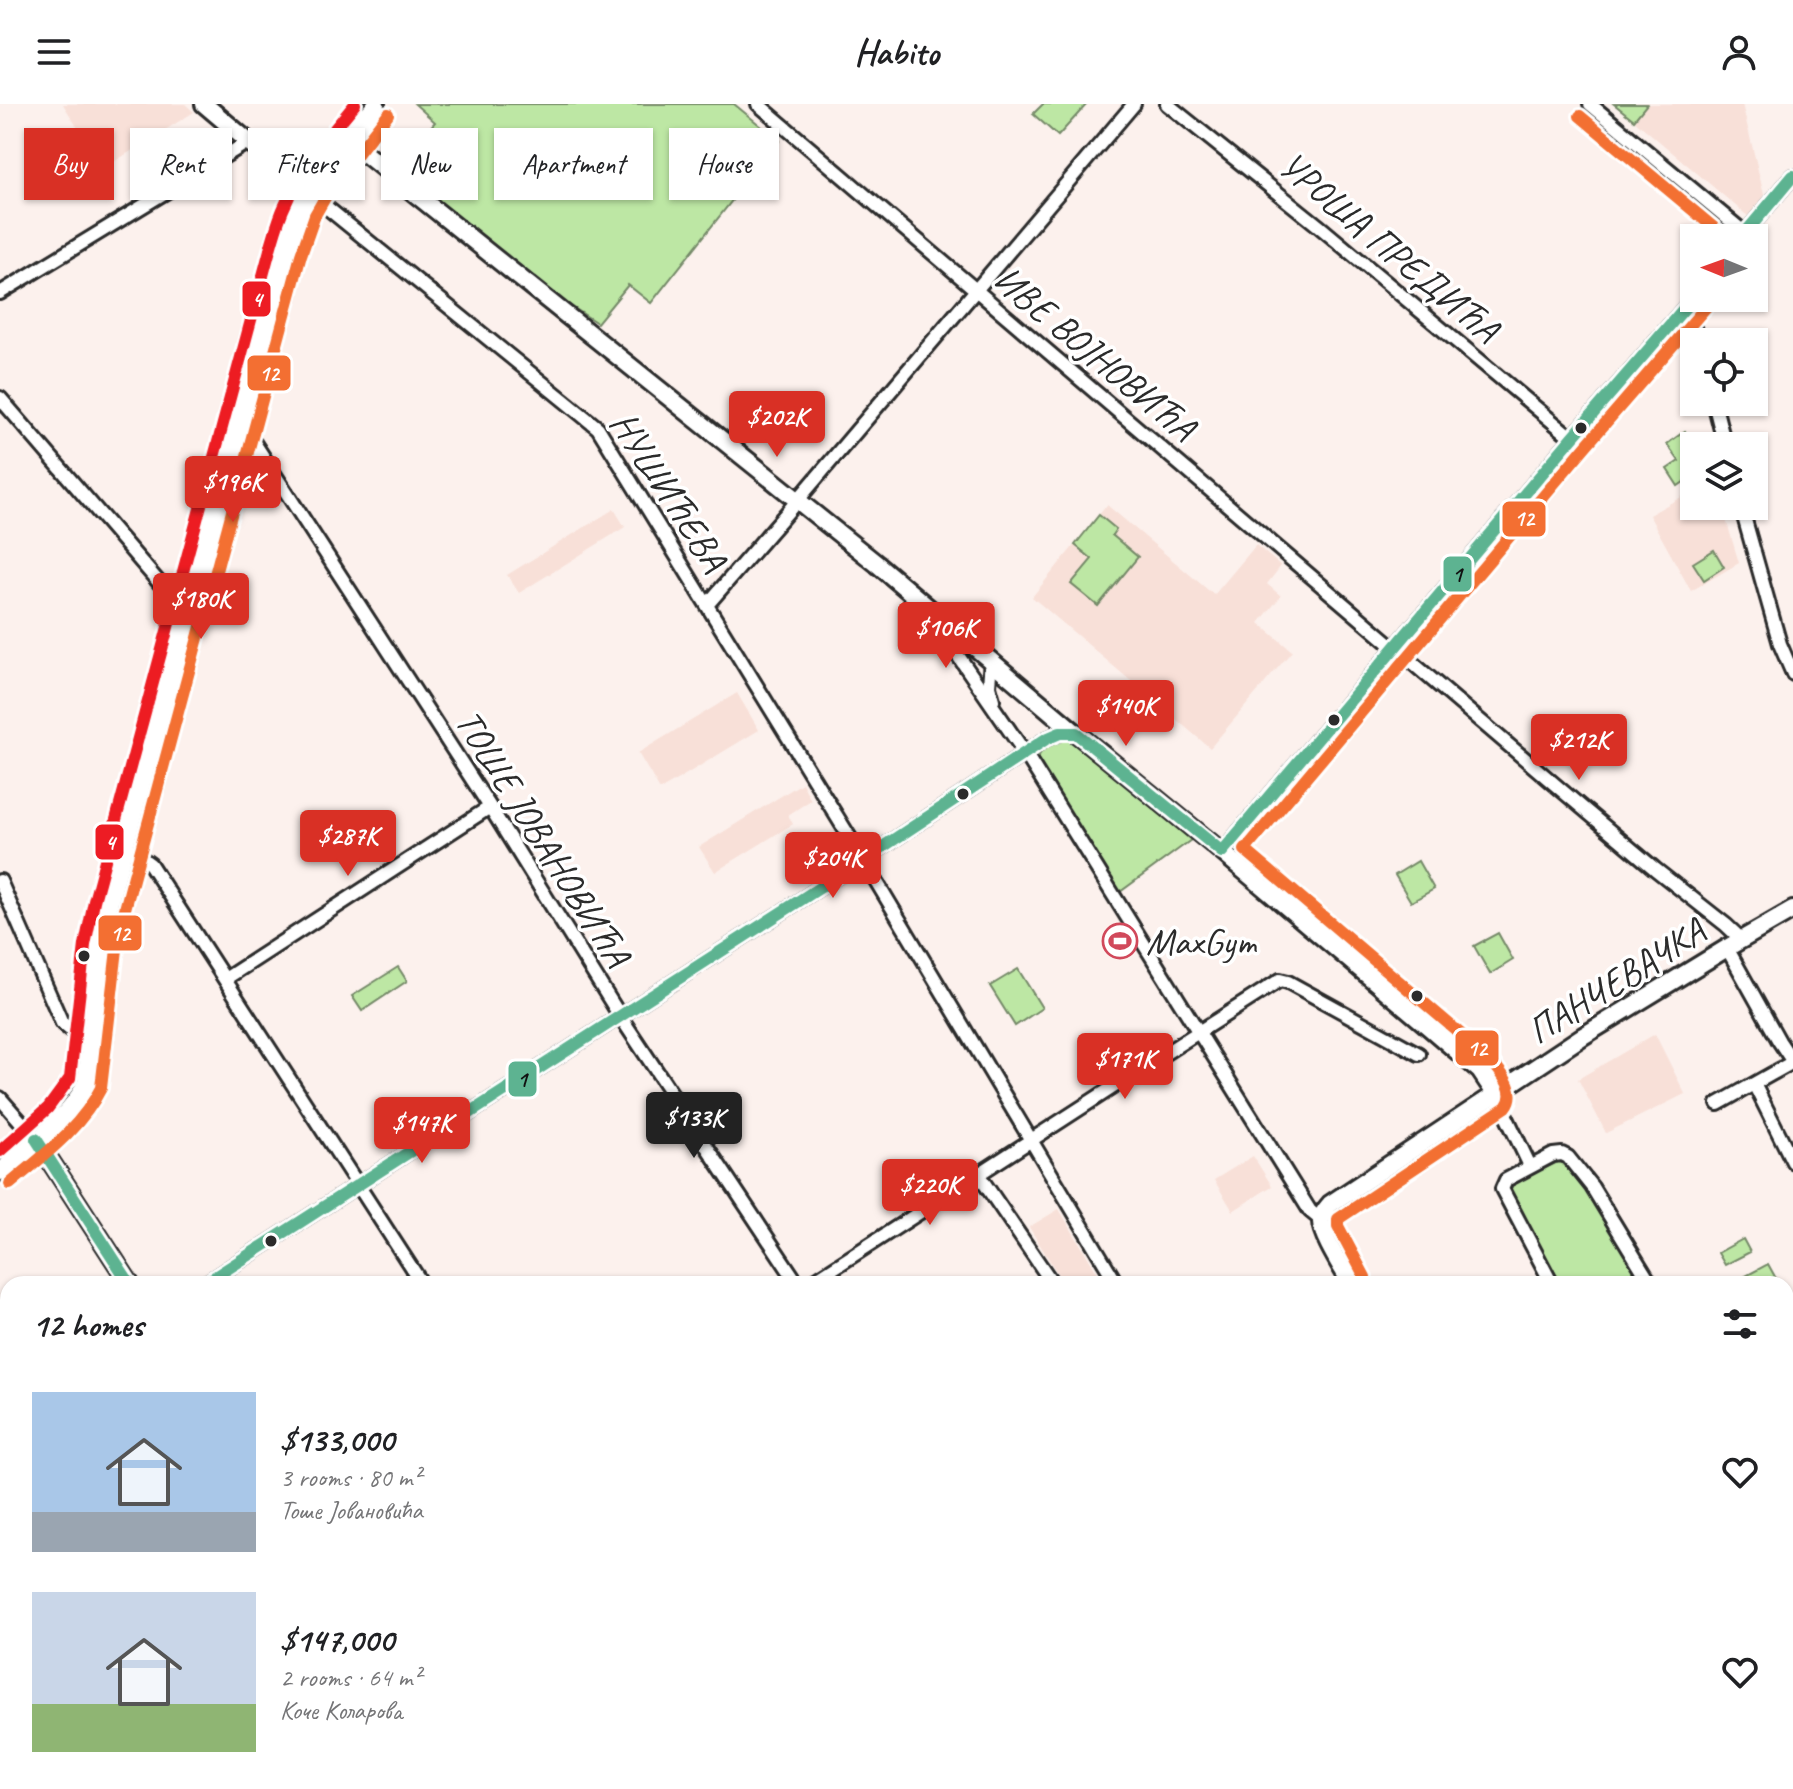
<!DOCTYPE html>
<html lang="en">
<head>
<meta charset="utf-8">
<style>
  body { margin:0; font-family:Caveat,sans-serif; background:#f6f6f6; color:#202124; height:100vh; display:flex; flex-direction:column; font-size:30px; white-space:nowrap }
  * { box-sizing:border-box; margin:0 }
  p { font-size:26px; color:#757577 }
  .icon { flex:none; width:44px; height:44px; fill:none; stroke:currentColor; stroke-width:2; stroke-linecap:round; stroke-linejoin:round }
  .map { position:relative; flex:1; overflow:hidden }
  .details { position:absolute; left:0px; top:1172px; width:1794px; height:514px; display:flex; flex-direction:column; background:#fff; border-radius:24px 24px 0 0; box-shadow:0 2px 6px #0004 }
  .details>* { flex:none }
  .banner { position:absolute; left:24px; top:24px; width:800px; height:72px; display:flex; gap:16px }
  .needle { width:52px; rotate:271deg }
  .controls { position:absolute; left:1680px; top:120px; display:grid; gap:16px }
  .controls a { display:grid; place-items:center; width:88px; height:88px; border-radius:0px; background:#fff; box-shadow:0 2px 6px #0004; font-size:40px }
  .price { position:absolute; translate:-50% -68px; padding:0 18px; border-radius:8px; background:#d93025; color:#fff; font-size:26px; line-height:52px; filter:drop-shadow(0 2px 4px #0008) }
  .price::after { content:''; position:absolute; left:50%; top:48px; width:24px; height:18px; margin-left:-12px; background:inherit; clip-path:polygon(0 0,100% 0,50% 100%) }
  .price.current { background:#222; color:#fff }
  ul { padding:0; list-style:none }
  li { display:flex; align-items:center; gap:24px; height:200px; padding:0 32px }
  li span { display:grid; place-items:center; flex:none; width:224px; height:160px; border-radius:0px; color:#555 }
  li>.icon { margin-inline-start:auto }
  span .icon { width:96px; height:96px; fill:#fffc; stroke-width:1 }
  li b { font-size:34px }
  h2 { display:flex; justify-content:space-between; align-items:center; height:96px; padding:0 32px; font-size:34px }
  .pill { padding:0 28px; border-radius:0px; background:#fff; box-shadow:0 2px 6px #0004; font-size:28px; line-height:72px }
  .pill.current { background:#d93025; color:#fff }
  header { display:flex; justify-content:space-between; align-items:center; height:104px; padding:0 32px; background:#fff; font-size:36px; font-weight:800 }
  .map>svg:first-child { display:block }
  .built { fill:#f8e0d8 }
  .green { fill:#bde7a4; stroke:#748968; stroke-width:2 }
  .water { fill:#8bdde4; stroke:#65969a; stroke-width:2 }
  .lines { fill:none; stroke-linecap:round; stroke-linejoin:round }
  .street-casing { stroke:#2b2b2b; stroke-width:18 }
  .secondary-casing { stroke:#2b2b2b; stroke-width:22 }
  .street { stroke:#fff; stroke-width:12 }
  .secondary { stroke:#fff; stroke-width:16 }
  .bus-1-casing { stroke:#fff; stroke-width:18 }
  .bus-2-casing { stroke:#fff; stroke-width:18 }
  .bus-3-casing { stroke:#fff; stroke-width:18 }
  .bus-1 { stroke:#5db391; stroke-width:12 }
  .bus-2 { stroke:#f36f32; stroke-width:12 }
  .bus-3 { stroke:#ed1c24; stroke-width:12 }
  .bus-dot { fill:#2b2b2b; stroke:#fff; stroke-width:3 }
  .labels { text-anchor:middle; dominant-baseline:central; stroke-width:7; stroke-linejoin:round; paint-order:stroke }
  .street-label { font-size:38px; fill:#2b2b2b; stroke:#fff }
  .poi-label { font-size:38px; fill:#2b2b2b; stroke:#fff; text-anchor:start }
  .line-badge { stroke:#fff; stroke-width:3 }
  .badge-label { font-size:22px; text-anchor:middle; font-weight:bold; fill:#fff }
  .pale-badge-label { font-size:22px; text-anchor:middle; font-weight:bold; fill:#111 }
</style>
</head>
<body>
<header><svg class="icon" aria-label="menu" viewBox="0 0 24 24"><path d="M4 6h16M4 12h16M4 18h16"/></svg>Habito<svg class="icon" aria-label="person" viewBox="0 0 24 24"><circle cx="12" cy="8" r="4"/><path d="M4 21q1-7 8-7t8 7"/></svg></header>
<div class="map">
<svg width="1793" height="1685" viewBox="0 0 1793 1685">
  <rect width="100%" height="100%" fill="#fcf1ed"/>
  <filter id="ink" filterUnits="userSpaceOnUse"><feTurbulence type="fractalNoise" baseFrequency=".0125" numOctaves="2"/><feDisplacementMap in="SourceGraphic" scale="16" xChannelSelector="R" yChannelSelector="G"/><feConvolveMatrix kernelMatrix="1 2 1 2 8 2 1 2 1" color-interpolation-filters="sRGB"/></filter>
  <g filter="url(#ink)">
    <path class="built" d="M63,0h122l9,8 -82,51 -22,-35 -9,5z
      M1647,0h95l23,95 -15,19 -116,-98z
      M1694,386v16h28l17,57 -48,28 -42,-76z
      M1107,401l107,90 42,-50 25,21 -14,18 14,12 -22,27 33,28 -82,97 -178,-151z
      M614,405l11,18 -106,66 -12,-18z
      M737,589l22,37 -99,60 -22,-37z
      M802,679l9,17 -23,15 5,9 -78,48 -16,-25z
      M1655,930l30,60 -79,39 -28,-54z
      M1253,1052l19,30 -39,25 -19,-31z
      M1059,1105l45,75h-40l-35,-57z
      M1793,1269v100l-7,4v-100z
      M753,1678h157l-17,7h-136z"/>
    <path class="green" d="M415,0h319l45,37 -128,162 -23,-18 -31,38 -55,-36 -141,-112 16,-18 -3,-11 21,-24z
      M1043,0h44l-29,32 -25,-22z
      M1614,0h33l-13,16z
      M1685,327l10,15 -1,29 -16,11 -11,-17 12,-8 -12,-17z
      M1099,411l17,14 -4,6 26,22 -40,49 -27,-22 21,-25 -17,-14z
      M1714,446l10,17 -20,13 -11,-17z
      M1070,635l121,101 -71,52 -84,-131c6,-15 19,-20 34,-22z
      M1418,757l16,28 -23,13 -16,-27z
      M1498,829l15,27 -23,14 -16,-28z
      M398,863l9,14 -45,30 -10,-15z
      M1018,865l24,39 -27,18 -25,-40z
      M1560,1057l28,31 58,92h-87l-52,-98z
      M1743,1135l7,13 -25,13 -7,-12z
      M1768,1160l11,20h-48z"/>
    <path class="water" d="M0,1422l8,8v66l-8,-8z
      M1793,1528v69l-7,1v-68z
      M141,1678h68l3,7h-68z
      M1115,1678h191l-24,7h-176z"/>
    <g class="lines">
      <g class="street-casing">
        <path id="street" d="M758,0l808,690 89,75 71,56 16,15
          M1167,0l153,123 252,211
          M1590,0l155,129
          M309,89l289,235 265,431 254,425
          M1741,134l52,-62
          M0,189l248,-151
          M1686,203l6,13 6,22
          M0,294l187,217
          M1714,298l11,44
          M240,317l250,386 130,209 178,268
          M1741,402l39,138 13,30
          M707,501l90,-104 337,-397
          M935,511l15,29 75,109 285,458 11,9
          M991,555l-2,27 4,14
          M125,742l25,18 272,420
          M1222,748l350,-414 122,-141
          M0,777l62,142 12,10 16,6
          M225,875l265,-172
          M1754,980l39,78
          M1496,991l34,71
          M0,994l36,41
          M1718,1000l75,-42 -14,-21 -52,-93
          M978,1070l75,110
          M204,1180l665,-428 177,-117 14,-6h16
          M809,1180l352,-228 119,-76 8,2 131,72
          M1552,1180l-50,-95 4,-9 47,-25 9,-1 6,3 24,30 59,97
          M0,1337l8,-7
          M1786,1415l7,-1
          M0,1575l8,-5
          M1786,1626l7,-6
          M743,1678l4,7
          M396,1685l3,-7
          M1707,1685l9,-7"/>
      </g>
      <g class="secondary-casing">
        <path id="secondary" d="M204,0l105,89
          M348,36l529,424 199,169 146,119 208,176 50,43 16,24
          M36,1035l94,145
          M0,1068c28,-25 70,-55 86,-89l15,-136 8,-42 177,-655c5,-14 9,-29 15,-42 18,-38 49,-71 75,-104
          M1351,1180c-7,-13 -31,-50 -30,-63 0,-7 5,-12 9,-17l253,-168 144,-88 66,-38
          M452,1678l4,7
          M647,1685l11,-7"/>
      </g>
      <use href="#street" class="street"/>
      <use href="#secondary" class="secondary"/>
      <g class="bus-1-casing">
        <path id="bus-1" d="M1741,134l52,-62
          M1076,629l146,119
          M1222,748l350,-414 122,-141
          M36,1035l94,145
          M204,1180l665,-428 177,-117 14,-6h16"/>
      </g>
      <g class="bus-2-casing">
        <path id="bus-2" d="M1580,12l145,121
          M10,1080c34,-29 71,-56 91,-96l16,-139 8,-40 176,-654 14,-40 15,-26 58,-75
          M1365,1173l-27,-51v-7l168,-112c13,-16 -5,-34 -16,-48l-245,-209 339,-402 122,-141"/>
      </g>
      <g class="bus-3-casing">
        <path id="bus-3" d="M0,1047l48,-43 22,-30 15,-133 9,-44 177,-655c4,-14 8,-29 15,-43 16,-37 44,-68 69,-99"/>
      </g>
      <use href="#bus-1" class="bus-1"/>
      <use href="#bus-2" class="bus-2"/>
      <use href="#bus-3" class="bus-3"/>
    </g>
  </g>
  <defs>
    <g id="stadium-ring" transform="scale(1.8)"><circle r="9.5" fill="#fff" stroke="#d1495b" stroke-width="1.5"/><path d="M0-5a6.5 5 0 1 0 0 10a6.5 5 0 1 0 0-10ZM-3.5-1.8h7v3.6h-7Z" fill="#d1495b"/></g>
  </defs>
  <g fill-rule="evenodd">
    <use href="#stadium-ring" x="1120" y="837"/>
  </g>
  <g class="bus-dot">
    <circle cx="1581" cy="324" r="7"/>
    <circle cx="1334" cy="616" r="7"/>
    <circle cx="963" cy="690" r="7"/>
    <circle cx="84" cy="852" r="7"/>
    <circle cx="1417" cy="892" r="7"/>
    <circle cx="271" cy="1137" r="7"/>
  </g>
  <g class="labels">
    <g class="street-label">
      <text transform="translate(1389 143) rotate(40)">УРОША ПРЕДИЋА</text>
      <text transform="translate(1095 249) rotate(40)">ИВЕ ВОЈНОВИЋА</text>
      <text transform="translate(669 387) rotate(57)">НУШИЋЕВА</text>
      <text transform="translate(543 734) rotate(58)">ТОШЕ ЈОВАНОВИЋА</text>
      <text transform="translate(1616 877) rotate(-32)">ПАНЧЕВАЧКА</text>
    </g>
    <g class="poi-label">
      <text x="1146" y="837">MaxGym</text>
    </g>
  </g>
  <g class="line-badge">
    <rect x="241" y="176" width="31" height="38" rx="8" fill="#ed1c24"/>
    <rect x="246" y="250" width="46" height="38" rx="8" fill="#f36f32"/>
    <rect x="1501" y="396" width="46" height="38" rx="8" fill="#f36f32"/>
    <rect x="1442" y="451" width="31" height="38" rx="8" fill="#5db391"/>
    <rect x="94" y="719" width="31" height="38" rx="8" fill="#ed1c24"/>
    <rect x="97" y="810" width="46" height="38" rx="8" fill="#f36f32"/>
    <rect x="1454" y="925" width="46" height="38" rx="8" fill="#f36f32"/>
    <rect x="507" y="956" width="31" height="38" rx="8" fill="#5db391"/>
  </g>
  <g class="badge-label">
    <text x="257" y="203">4</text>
    <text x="269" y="277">12</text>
    <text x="1524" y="422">12</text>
    <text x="110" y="746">4</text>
    <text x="120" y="837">12</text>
    <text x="1477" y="952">12</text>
  </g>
  <g class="pale-badge-label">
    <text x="1457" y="478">1</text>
    <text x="522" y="983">1</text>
  </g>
</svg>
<div class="controls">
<a><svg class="needle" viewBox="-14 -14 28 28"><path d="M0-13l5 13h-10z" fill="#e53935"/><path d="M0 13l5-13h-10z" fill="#757577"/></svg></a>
<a><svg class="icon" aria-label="locate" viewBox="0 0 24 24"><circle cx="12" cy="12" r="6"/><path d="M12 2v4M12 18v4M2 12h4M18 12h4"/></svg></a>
<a><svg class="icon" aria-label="layers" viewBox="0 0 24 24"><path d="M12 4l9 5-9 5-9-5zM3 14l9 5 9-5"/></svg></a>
</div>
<b class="price" style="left:777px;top:355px">$202K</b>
<b class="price" style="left:233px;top:420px">$196K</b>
<b class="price" style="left:201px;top:537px">$180K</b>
<b class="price" style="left:946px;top:566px">$106K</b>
<b class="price" style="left:1126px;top:644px">$140K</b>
<b class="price" style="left:1579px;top:678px">$212K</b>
<b class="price" style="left:348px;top:774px">$287K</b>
<b class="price" style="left:833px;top:796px">$204K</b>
<b class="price" style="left:1125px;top:997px">$171K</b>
<b class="price current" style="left:694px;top:1056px">$133K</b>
<b class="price" style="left:422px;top:1061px">$147K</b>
<b class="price" style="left:930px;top:1123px">$220K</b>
<div class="banner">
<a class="pill current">Buy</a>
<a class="pill">Rent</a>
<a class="pill">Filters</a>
<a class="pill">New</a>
<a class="pill">Apartment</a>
<a class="pill">House</a>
</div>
<section class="details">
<h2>12 homes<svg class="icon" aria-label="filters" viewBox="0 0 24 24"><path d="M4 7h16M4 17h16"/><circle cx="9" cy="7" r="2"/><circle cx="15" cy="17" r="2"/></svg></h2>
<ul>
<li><span style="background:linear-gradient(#a9c7e8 75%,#9aa5b1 0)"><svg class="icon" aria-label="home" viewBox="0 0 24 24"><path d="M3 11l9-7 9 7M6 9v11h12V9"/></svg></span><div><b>$133,000</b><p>3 rooms · 80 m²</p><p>Тоше Јовановића</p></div><svg class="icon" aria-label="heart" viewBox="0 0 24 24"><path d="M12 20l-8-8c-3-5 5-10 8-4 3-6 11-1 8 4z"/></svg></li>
<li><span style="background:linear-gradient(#c9d6e8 70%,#8fb573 0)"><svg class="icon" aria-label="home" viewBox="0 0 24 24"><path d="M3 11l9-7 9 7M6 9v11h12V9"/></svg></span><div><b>$147,000</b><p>2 rooms · 64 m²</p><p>Коче Коларова</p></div><svg class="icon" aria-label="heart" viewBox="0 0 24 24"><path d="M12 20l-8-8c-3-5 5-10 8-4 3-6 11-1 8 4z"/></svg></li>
</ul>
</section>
</div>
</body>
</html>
